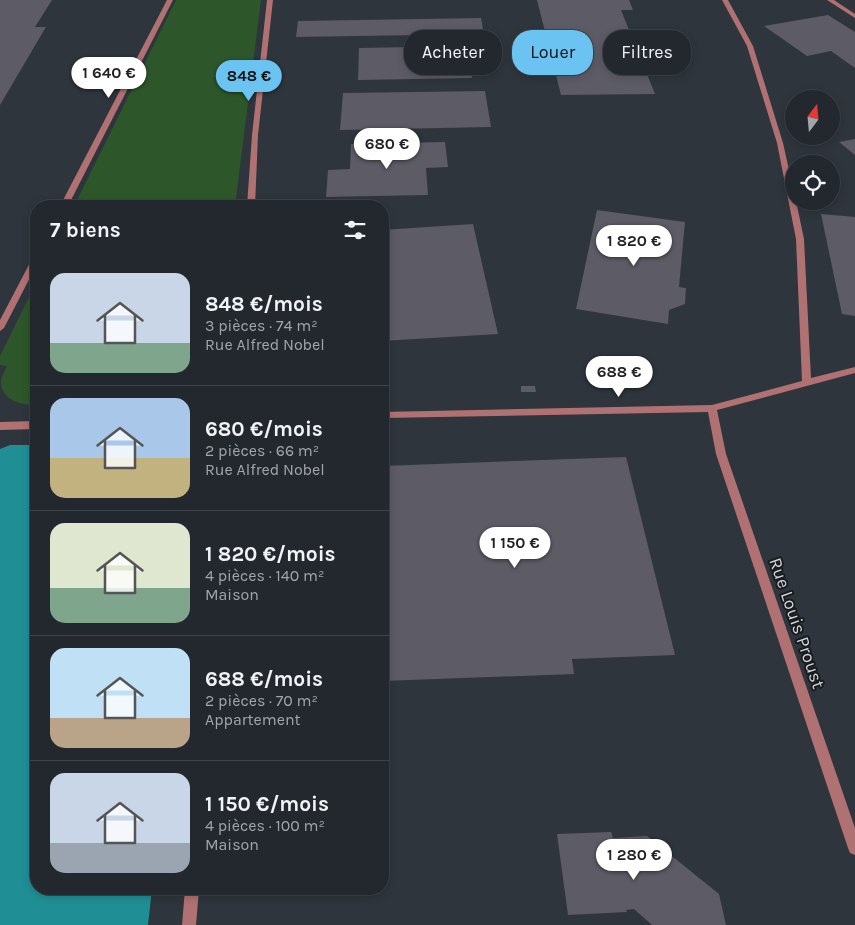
<!DOCTYPE html>
<html lang="fr">
<head>
<meta charset="utf-8">
<style>
  body { margin:0; font-family:Karla,sans-serif; background:#2a3035; color:#f1f3f6; height:100vh; display:flex; flex-direction:column; font-size:19px; white-space:nowrap }
  * { box-sizing:border-box; margin:0 }
  p { font-size:16px; color:#a2a6aa }
  .icon { flex:none; width:28px; height:28px; fill:none; stroke:currentColor; stroke-width:2; stroke-linecap:round; stroke-linejoin:round }
  .map { position:relative; flex:1; overflow:hidden }
  .side { position:absolute; left:30px; top:200px; width:359px; height:695px; display:flex; flex-direction:column; background:#22282d; border-radius:20px; box-shadow:0 2px 8px #0003,0 0 0 1px #3f4449 }
  .side>* { flex:none }
  .hud { position:absolute; left:404px; top:30px; width:376px; height:45px; display:flex; gap:10px }
  .needle { width:32px; rotate:16deg }
  .controls { position:absolute; left:785px; top:90px; display:grid; gap:10px }
  .controls a { display:grid; place-items:center; width:55px; height:55px; border-radius:50%; background:#22282d; box-shadow:0 2px 8px #0003,0 0 0 1px #3f4449; font-size:25px }
  .price { position:absolute; translate:-50% -42px; padding:0 11px; border-radius:18px; background:#fff; color:#222; font-size:16px; line-height:32px; filter:drop-shadow(0 1px 2px #0008) }
  .price::after { content:''; position:absolute; left:50%; top:30px; width:15px; height:11px; margin-left:-8px; background:inherit; clip-path:polygon(0 0,100% 0,50% 100%) }
  .price.active { background:#6ac3f1; color:#111 }
  ul { padding:0; list-style:none }
  li { display:flex; align-items:center; gap:15px; height:125px; padding:0 20px }
  li+li { border-top:1px solid #3f4449 }
  li span { display:grid; place-items:center; flex:none; width:140px; height:100px; border-radius:15px; color:#555 }
  li>.icon { margin-inline-start:auto }
  span .icon { width:60px; height:60px; fill:#fffc; stroke-width:1 }
  li b { font-size:21px }
  h2 { display:flex; justify-content:space-between; align-items:center; height:60px; padding:0 20px; font-size:21px }
  .pill { padding:0 18px; border-radius:20px; background:#22282d; box-shadow:0 2px 8px #0003,0 0 0 1px #3f4449; font-size:18px; line-height:45px }
  .pill.active { background:#6ac3f1; color:#111 }
  .map>svg:first-child { display:block }
  .green { fill:#2d572a }
  .water { fill:#1f8f95 }
  .building { fill:#5d5b65 }
  .lines { fill:none; stroke-linecap:round; stroke-linejoin:round }
  .minor { fill:#b07172; fill-rule:evenodd }
  .labels { text-anchor:middle; dominant-baseline:central; stroke-width:4; stroke-linejoin:round; paint-order:stroke }
  .street-label { font-size:18px; fill:#d3d7dc; stroke:#191c1f }
</style>
</head>
<body>
<div class="map">
<svg width="855" height="925" viewBox="0 0 855 925">
  <rect width="100%" height="100%" fill="#2e353c"/>
  <path class="green" d="M176,0h85l-26,206h-161z
    M36,283v122c-14,0 -36,-4 -35,-25 1,-5 4,-10 6,-14l-7,-1v-9z"/>
  <path class="water" d="M10,445h26v444h116l-4,36h-148v-476z"/>
  <path class="building" d="M0,0h52l-17,27h11l-46,78z
    M537,0h92l4,10h-12l34,84 -94,1z
    M828,15l27,17v36l-24,-17 -24,5 -43,-30z
    M481,18l3,16 -188,3 2,-16z
    M467,46l5,32 -114,2 1,-32z
    M485,91l6,36 -151,3 3,-37z
    M855,139v16l-16,-13z
    M445,142l3,25 -22,1 2,27 -102,2 2,-27 22,-1 1,-25z
    M597,210l88,12 -6,65 7,1 -1,16 -16,6 -1,14 -92,-15z
    M821,214l34,3v99l-13,-2z
    M473,224l25,110 -116,7v-111z
    M521,386h14l1,6h-15z
    M626,457l49,198 -103,4 2,15 -192,7v-215z
    M611,832l2,6 34,-2 72,58 7,31h-74l-18,-16 -8,1 1,2 -59,3 -11,-81z"/>
  <g class="lines">
    <path class="minor" d="M167,0h6l-105,206h-8z
      M267,0h6l-15,135 -3,71h-8l5,-71z
      M722,0h6l25,46 30,97 11,49v9h2l8,38 7,139 44,-11v6l-138,37 9,44 129,374v27l-5,-2 -2,-5 -132,-394 -8,-42 -326,6v-6l330,-7 90,-24 -6,-142 -19,-96 -30,-97z
      M827,0h7l21,14v4z
      M33,257h3v9l-32,62 -4,3v-11z
      M36,421v8l-36,1v-8z
      M185,889h14l-3,36h-14z"/>
  </g>
  <g class="labels">
    <g class="street-label">
      <text transform="translate(797 623) rotate(71)">Rue Louis Proust</text>
    </g>
  </g>
</svg>
<div class="controls">
<a><svg class="needle" viewBox="-14 -14 28 28"><path d="M0-13l5 13h-10z" fill="#e53935"/><path d="M0 13l5-13h-10z" fill="#a2a6aa"/></svg></a>
<a><svg class="icon" aria-label="locate" viewBox="0 0 24 24"><circle cx="12" cy="12" r="6"/><path d="M12 2v4M12 18v4M2 12h4M18 12h4"/></svg></a>
</div>
<b class="price" style="left:109px;top:99px">1 640 €</b>
<b class="price active" style="left:249px;top:102px">848 €</b>
<b class="price" style="left:387px;top:170px">680 €</b>
<b class="price" style="left:634px;top:267px">1 820 €</b>
<b class="price" style="left:619px;top:398px">688 €</b>
<b class="price" style="left:515px;top:569px">1 150 €</b>
<b class="price" style="left:634px;top:881px">1 280 €</b>
<div class="hud">
<a class="pill">Acheter</a>
<a class="pill active">Louer</a>
<a class="pill">Filtres</a>
</div>
<section class="side">
<h2>7 biens<svg class="icon" aria-label="filters" viewBox="0 0 24 24"><path d="M4 7h16M4 17h16"/><circle cx="9" cy="7" r="2"/><circle cx="15" cy="17" r="2"/></svg></h2>
<ul>
<li><span style="background:linear-gradient(#c9d6e8 70%,#7fa58c 0)"><svg class="icon" aria-label="home" viewBox="0 0 24 24"><path d="M3 11l9-7 9 7M6 9v11h12V9"/></svg></span><div><b>848 €/mois</b><p>3 pièces · 74 m²</p><p>Rue Alfred Nobel</p></div></li>
<li><span style="background:linear-gradient(#a9c7e8 60%,#c2b280 0)"><svg class="icon" aria-label="home" viewBox="0 0 24 24"><path d="M3 11l9-7 9 7M6 9v11h12V9"/></svg></span><div><b>680 €/mois</b><p>2 pièces · 66 m²</p><p>Rue Alfred Nobel</p></div></li>
<li><span style="background:linear-gradient(#dfe7d0 65%,#7fa58c 0)"><svg class="icon" aria-label="home" viewBox="0 0 24 24"><path d="M3 11l9-7 9 7M6 9v11h12V9"/></svg></span><div><b>1 820 €/mois</b><p>4 pièces · 140 m²</p><p>Maison</p></div></li>
<li><span style="background:linear-gradient(#bfe0f5 70%,#b9a48a 0)"><svg class="icon" aria-label="home" viewBox="0 0 24 24"><path d="M3 11l9-7 9 7M6 9v11h12V9"/></svg></span><div><b>688 €/mois</b><p>2 pièces · 70 m²</p><p>Appartement</p></div></li>
<li><span style="background:linear-gradient(#c9d6e8 70%,#9aa5b1 0)"><svg class="icon" aria-label="home" viewBox="0 0 24 24"><path d="M3 11l9-7 9 7M6 9v11h12V9"/></svg></span><div><b>1 150 €/mois</b><p>4 pièces · 100 m²</p><p>Maison</p></div></li>
</ul>
</section>
</div>
</body>
</html>
